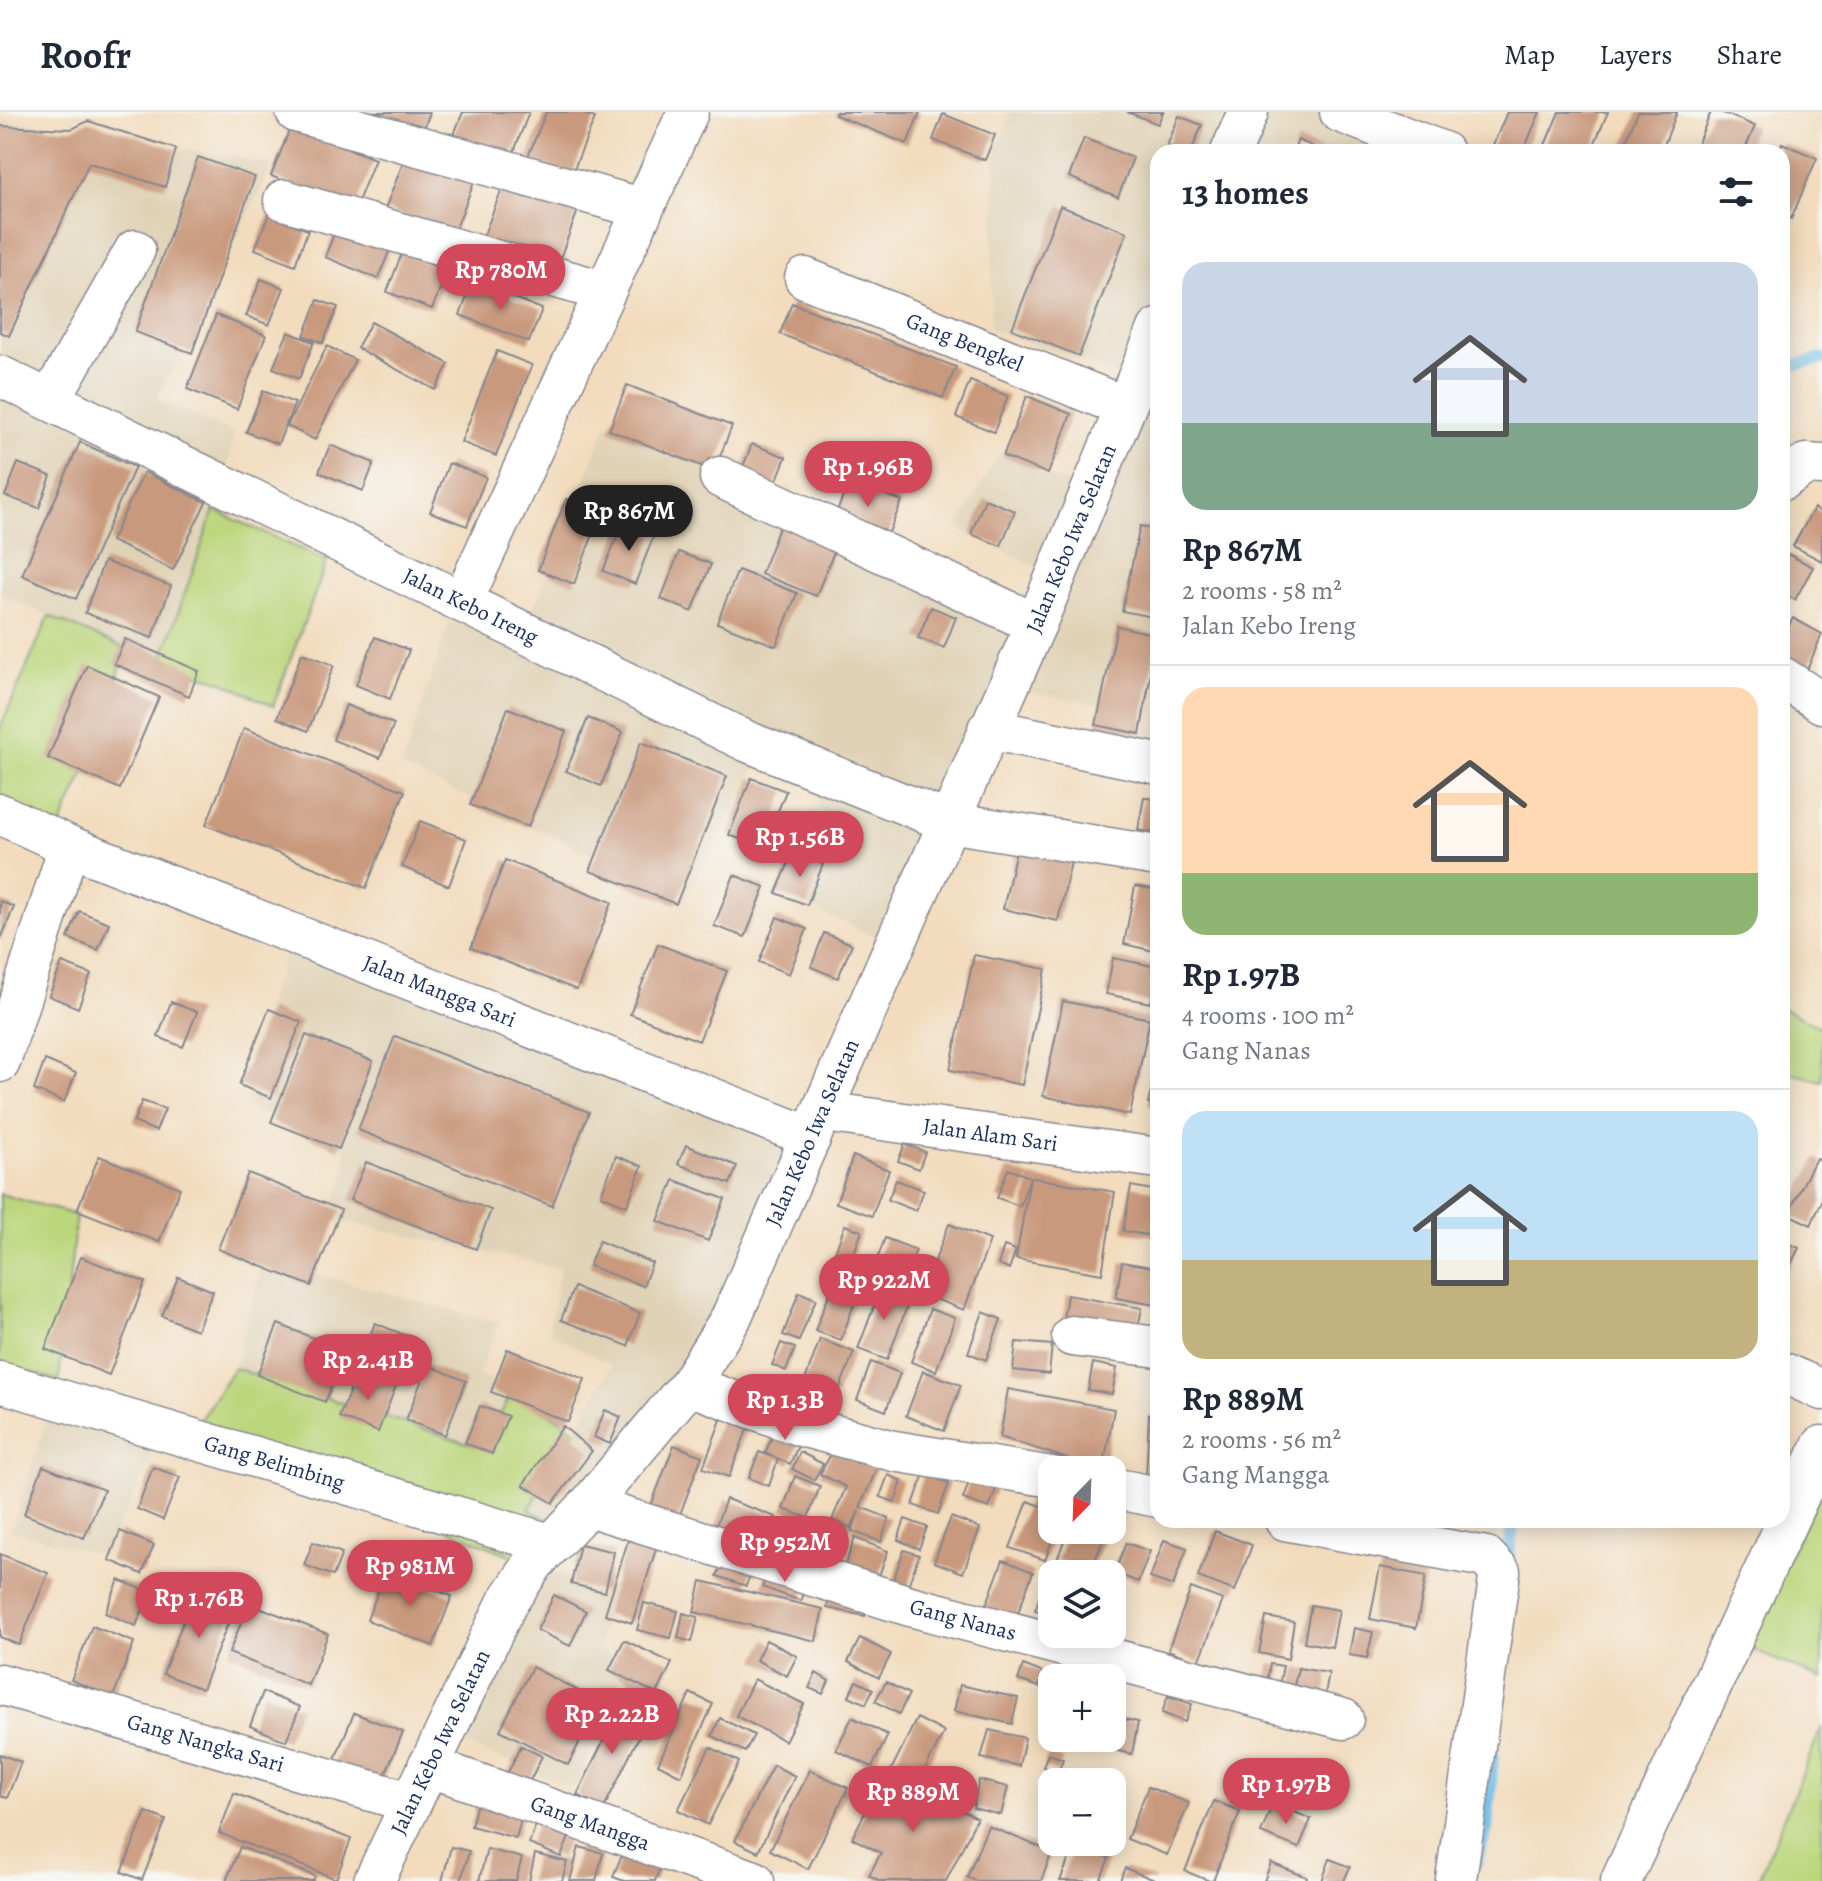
<!DOCTYPE html>
<html lang="en">
<head>
<meta charset="utf-8">
<style>
  body { margin:0; font-family:Alegreya,serif; background:#f2f2f3; color:#1f2937; height:100vh; display:flex; flex-direction:column; font-size:30px; white-space:nowrap }
  * { box-sizing:border-box; margin:0 }
  p { font-size:26px; color:#747a83 }
  .icon { flex:none; width:44px; height:44px; fill:none; stroke:currentColor; stroke-width:2; stroke-linecap:round; stroke-linejoin:round }
  .map { position:relative; flex:1; overflow:hidden }
  .sheet { position:absolute; left:1150px; top:32px; width:640px; height:1384px; display:flex; flex-direction:column; background:#fff; border-radius:24px; box-shadow:0 4px 20px #0003 }
  .sheet>* { flex:none }
  .needle { width:52px; rotate:203deg }
  .tools { position:absolute; left:1038px; top:1344px; display:grid; gap:16px }
  .tools a { display:grid; place-items:center; width:88px; height:88px; border-radius:16px; background:#fff; box-shadow:0 4px 20px #0003; font-size:40px }
  .price { position:absolute; translate:-50% -68px; padding:0 18px; border-radius:28px; background:#d1495b; color:#fff; font-size:26px; line-height:52px; filter:drop-shadow(0 2px 4px #0008) }
  .price::after { content:''; position:absolute; left:50%; top:48px; width:24px; height:18px; margin-left:-12px; background:inherit; clip-path:polygon(0 0,100% 0,50% 100%) }
  .price.selected { background:#222; color:#fff }
  ul { padding:0; list-style:none }
  li { display:grid; align-content:center; gap:16px; height:424px; padding:0 32px }
  li+li { border-top:2px solid #e0e1e3 }
  li span { display:grid; place-items:center; height:248px; border-radius:24px; color:#555 }
  li>.icon { margin-inline-start:auto }
  span .icon { width:144px; height:144px; fill:#fffc; stroke-width:1 }
  li b { font-size:34px }
  h2 { display:flex; justify-content:space-between; align-items:center; height:96px; padding:0 32px; font-size:34px }
  header { display:flex; align-items:center; gap:48px; box-sizing:border-box; height:112px; padding:0 40px; background:#fff; border-bottom:2px solid #e0e1e3 }
  header strong { font-size:38px }
  nav { display:flex; gap:44px; margin-inline-start:auto; font-size:28px }
  .map>svg:first-child { display:block }
  .built { fill:#e0d2b6 }
  .green { fill:#bcd67b; stroke:#6c826c; stroke-width:2 }
  .lines { fill:none; stroke-linecap:round; stroke-linejoin:round }
  .stream { stroke:#69bce5; stroke-width:12 }
  .building { fill:#c9997d }
  .minor-casing { stroke:#86868e; stroke-width:43 }
  .minor { stroke:#fff; stroke-width:40 }
  .labels { text-anchor:middle; dominant-baseline:central; stroke-width:6; stroke-linejoin:round; paint-order:stroke }
  .street-label { font-size:22px; fill:#1b2f5e; stroke:#f6f6f2 }
</style>
</head>
<body>
<header>
<strong>Roofr</strong>
<nav><a>Map</a><a>Layers</a><a>Share</a></nav>
</header>
<div class="map">
<svg width="1822" height="1769" viewBox="0 0 1822 1769">
  <rect width="100%" height="100%" fill="#f6f6f2"/>
  <filter id="ink" filterUnits="userSpaceOnUse"><feTurbulence type="fractalNoise" baseFrequency=".0125" numOctaves="2"/><feDisplacementMap in="SourceGraphic" scale="16" xChannelSelector="R" yChannelSelector="G"/><feConvolveMatrix kernelMatrix="1 2 1 2 8 2 1 2 1" color-interpolation-filters="sRGB"/></filter>
  <filter id="wash" filterUnits="userSpaceOnUse"><feTurbulence type="fractalNoise" baseFrequency=".006" numOctaves="4" result="noise"/><feDisplacementMap in="SourceGraphic" scale="32" xChannelSelector="R" yChannelSelector="G"/><feGaussianBlur stdDeviation="1.8" result="paint"/><feColorMatrix in="noise" values="0 0 0 0 0 0 0 0 0 0 0 0 0 0 0 0 0 1.4 0 .05"/><feComposite in="paint" operator="in"/></filter>
  <g filter="url(#wash)">
    <rect width="100%" height="100%" fill="#f2dcbd"/>
    <path class="built" d="M1011,0h345l33,6 -13,34h-218v472l-18,87 -112,-19 -135,252 -112,-49 45,-111 -64,-27 -76,140 -285,-130 51,-153 67,30 88,-220 152,64 273,143 20,-57 -95,-46 42,-75 81,37 38,-115 -128,-46 6,-177z
      M0,6l273,46 -116,236 77,33 -8,42 -66,190 -160,-71z
      M288,835l529,173 -39,108 -203,302 -46,-19 83,-146 -63,-32 11,-65 -233,-50 19,-45 -1,-25 -97,-40 2,-56z
      M263,1148l236,63 -21,51 35,17 -31,57 -248,-80z
      M59,1269l107,45 -61,130 -94,-26z
      M547,1458l69,17 -19,61 29,17 -50,123 -128,-50z"/>
    <path class="green" d="M214,398l113,51 -54,145 -52,-25 -61,-16z
      M49,504l75,32 -14,68 -58,128 -52,-23v-93z
      M1782,896l40,20v53l-40,-10z
      M0,1082l76,21 -17,166 -59,-18z
      M234,1256l248,80 31,-57 62,39 -46,80 46,20 -28,40 -168,-68 -189,-67z
      M1822,1376v191l-77,-32z
      M1822,1615v154h-65l3,-6z"/>
    <g class="lines">
      <path class="stream" d="M1782,256l40,-9
        M1508,1454l5,-46
        M1476,1751l11,-34 6,-73"/>
    </g>
    <g id="blocks">
      <path class="building" d="M368,0h62l-8,22z
        M463,0h66l-19,50 -58,-23z
        M546,0h33l16,6 -24,58 -44,-17z
        M836,0h84l-13,32 -72,-29z
        M1127,0h36l-5,12z
        M1507,0h33l-17,40 -32,-2z
        M1559,0h49l-17,40h-49z
        M1638,0h39l-16,40h-40z
        M1711,0h10l34,14 -11,26h-50z
        M943,2l52,21 -10,25 -52,-20z
        M1179,4l23,9 -11,27 -24,-6z
        M88,9l88,28 -11,38 -76,-24 -80,173 -9,-4v-206l72,3z
        M291,14l84,33 -20,50 -84,-33z
        M1084,26l49,20 -15,39 -49,-20z
        M1298,28l28,12h-33z
        M1782,31l35,15 -26,61 -9,-4v-63h-4z
        M406,43l68,27 -21,54 -68,-27z
        M198,45l57,20 -63,176 -57,-21z
        M505,69l73,29 -22,59 -74,-29z
        M1060,94l67,26 -48,124 -67,-27z
        M269,102l39,16 -13,35 -40,-16z
        M336,116l54,21 -12,30 -53,-22z
        M402,141l45,18 -15,38 -45,-17z
        M261,167l23,9 -15,37 -23,-9z
        M473,170l69,27 -13,33 -69,-27z
        M318,188l20,7 -15,36 -19,-7z
        M792,191l164,64 -13,31 -163,-64z
        M216,203l50,20 -29,74 -50,-20z
        M371,210l78,42 -14,26 -78,-42z
        M288,220l26,10 -15,37 -26,-11z
        M327,234l28,14 -40,80 -28,-14z
        M497,239l35,14 -36,91 -35,-14z
        M970,269l38,15 -14,36 -38,-15z
        M627,273l105,41 -18,45 -105,-41z
        M263,279l32,12 -17,41 -32,-12z
        M1027,284l44,18 -23,60 -45,-18z
        M80,330l55,25 -59,132 -54,-24z
        M752,332l34,13 -12,30 -34,-13z
        M330,333l44,18 -11,28 -44,-19z
        M18,351l33,13 -12,32 -34,-12z
        M449,351l37,14 -19,49 -37,-14z
        M144,360l62,30 -33,68 -62,-29z
        M849,369l53,20 -15,36 -52,-20z
        M566,387l35,14 -27,71 -36,-14z
        M985,387l30,12 -14,35 -30,-12z
        M1814,396l8,5v48l-29,-15z
        M623,410l31,13 -19,49 -32,-13z
        M780,413l56,22 -20,49 -55,-22z
        M1140,414l18,4v88l-36,-7z
        M1782,439l31,16 -18,33 -13,-7z
        M679,440l32,12 -19,48 -31,-13z
        M104,449l67,25 -19,52 -67,-25z
        M738,458l59,23 -21,53 -59,-23z
        M931,495l25,10 -12,31 -26,-10z
        M1793,506l29,16 -15,36 -25,-14v-17z
        M1117,514l41,9 -18,99 -44,-9z
        M375,525l34,13 -19,49 -34,-14z
        M125,527l74,32 -10,25 -75,-32z
        M302,541l32,12 -26,66 -31,-13z
        M87,553l72,32 -39,92 -72,-31z
        M346,593l48,19 -14,34 -47,-18z
        M508,596l58,23 -38,96 -58,-22z
        M588,606l35,14 -22,54 -35,-15z
        M244,616l161,63 -39,97 -160,-63z
        M641,630l86,34 -51,128 -86,-33z
        M751,666l35,13 -23,57 -34,-13z
        M1144,685l14,3v34l-20,-4z
        M420,709l46,18 -17,47 -47,-19z
        M1016,738l55,12 -13,59 -55,-12z
        M793,741l30,11 -16,41 -31,-12z
        M505,748l107,42 -35,88 -106,-42z
        M734,763l31,12 -20,50 -31,-11z
        M1135,774l23,4v62l-34,-8z
        M0,789l14,6 -14,34z
        M79,799l30,12 -11,27 -30,-12z
        M777,805l30,12 -18,45 -30,-12z
        M824,821l28,11 -14,34 -27,-11z
        M658,832l69,27 -28,70 -69,-27z
        M974,843l72,14 -24,116 -72,-15z
        M1113,846l45,9 -7,36 -45,-9z
        M62,851l29,11 -13,34 -29,-12z
        M1063,889l87,18 -20,96 -87,-19z
        M171,890l26,10 -14,35 -25,-10z
        M269,897l32,13 -30,76 -32,-13z
        M306,923l67,26 -34,88 -68,-27z
        M395,924l194,76 -37,94 -194,-76z
        M45,948l31,13 -12,29 -30,-12z
        M1157,952l1,1v41l-10,-2z
        M142,989l23,8 -9,22 -23,-9z
        M905,1032l20,8 -6,17 -21,-8z
        M686,1033l51,21 -7,18 -52,-20z
        M99,1044l81,32 -21,54 -82,-32z
        M616,1044l26,10 -15,40 -26,-11z
        M853,1044l36,14 -17,46 -36,-13z
        M1816,1046l6,3v40l-11,24 -23,-11z
        M366,1050l125,48 -15,39 -126,-49z
        M1008,1057l22,8 85,15 -13,82 -86,-15 14,-82 -10,29 -23,-8z
        M248,1061l93,37 -30,76 -93,-37z
        M674,1068l51,19 -17,42 -50,-20z
        M896,1068l28,10 -8,21 -28,-11z
        M1131,1074l27,5v46l-35,-6z
        M949,1112l41,16 -26,70 -42,-16z
        M845,1113l17,6 -11,30 -17,-6z
        M885,1126l31,12 -14,37 -31,-11z
        M1782,1128l17,8 -17,34z
        M599,1129l53,22 -9,23 -54,-20z
        M1004,1134l12,4 -7,19 -11,-4z
        M81,1145l64,25 -36,93 -64,-26z
        M1122,1150l36,6 -2,37 -40,-7z
        M178,1165l35,14 -16,39 -35,-14z
        M882,1173l29,11 -24,64 -29,-11z
        M574,1175l66,26 -12,33 -67,-26z
        M799,1180l17,7 -17,42 -16,-6z
        M829,1182l25,10 -13,36 -26,-9z
        M1067,1183l75,13 -6,31 -74,-14z
        M930,1197l25,9 -19,53 -25,-9z
        M983,1200l18,7 -15,41 -18,-7z
        M375,1211l35,14 -13,32 -35,-13z
        M278,1212l68,27 -21,51 -68,-27z
        M820,1227l34,13 -18,45 -33,-11z
        M1016,1230l36,3 -3,29 -36,-4z
        M781,1231l14,5 -9,23 -14,-6z
        M507,1237l78,30 -17,43 -77,-30z
        M871,1250l29,11 -14,38 -29,-11z
        M1093,1251l24,5 -5,26 -24,-4z
        M428,1253l38,16 -21,54 -39,-15z
        M358,1259l38,15 -18,46 -39,-15z
        M923,1259l38,14 -17,46 -38,-15z
        M1008,1277l106,20 -11,61 -103,-33z
        M480,1294l28,10 -16,38 -27,-11z
        M605,1298l16,7 -11,27 -16,-7z
        M1149,1303l9,2v63l-12,-3z
        M722,1305l26,10 -19,50 -26,-9z
        M780,1307l25,11 -15,34 -25,-11z
        M563,1314l29,25 -39,52 -30,-18z
        M674,1333l28,11 -25,66 -28,-11z
        M833,1338l24,13 4,-12 20,8 -21,48 29,11 -8,24 -29,-11 7,-20 -8,17 -19,-8 14,-33 -26,-13z
        M759,1340l19,7 -9,27 -20,-8z
        M800,1340l23,12 -9,16 -22,-11z
        M43,1354l61,24 -20,48 -60,-24z
        M153,1355l27,10 -17,43 -26,-11z
        M924,1362l25,9 -11,31 -25,-9z
        M888,1363l14,6 -7,21 -15,-5z
        M795,1364l25,10 -12,32 -25,-9z
        M971,1364l26,10 -8,22 -26,-9z
        M726,1387l50,18 -15,41 -50,-19z
        M1028,1389l24,9v20h4l-11,30 -35,-12z
        M951,1405l29,11 -17,45 -29,-11z
        M905,1407l22,8 -8,22 -21,-9z
        M1068,1418h39l-17,43 -33,-13z
        M120,1419l34,14 -12,29 -33,-14z
        M631,1419l28,9 -27,83 -27,-9z
        M1215,1419l37,14 -17,46 -37,-14z
        M855,1426l33,13 -13,36 -33,-13z
        M1164,1428l23,8 -14,38 -23,-8z
        M313,1430l29,11 -9,23 -29,-11z
        M1126,1431l24,8 -12,31 -23,-9z
        M580,1432l34,8 -9,40 -34,-8z
        M904,1438l15,5 -16,45 -15,-6z
        M0,1442l48,19 -29,72 -19,-8z
        M725,1444l28,11 -7,19 -29,-10z
        M1003,1448l30,12 -21,57 -30,-12z
        M770,1454l39,15 -8,20 -39,-14z
        M1380,1455l46,9 -10,52 -46,-9z
        M386,1459l66,25 -19,50 -66,-26z
        M1050,1460l2,1v43l-17,-6z
        M119,1468l31,12 -14,34 -31,-13z
        M701,1469l122,28 -7,32 -122,-29z
        M832,1476l37,10 -4,18 -38,-8z
        M1191,1476l32,12 -24,62 -31,-12z
        M195,1479l40,15 -33,83 -39,-15z
        M554,1483l32,16 -16,35 -33,-16z
        M249,1491l79,31 -20,51 -79,-32z
        M644,1491l34,8 -7,27 -34,-8z
        M1311,1493l28,5 -7,37 -28,-5z
        M683,1501l15,4 -6,25 -14,-4z
        M1266,1505l28,5 -6,37 -29,-6z
        M92,1514l42,16 -21,55 -42,-17z
        M1354,1516l19,4 -6,26 -18,-3z
        M860,1526l31,16 -12,24 -31,-16z
        M624,1528l48,23 -15,31 -48,-24z
        M766,1528l31,16 -10,20 -31,-16z
        M1270,1552l13,2 -6,29 -12,-2z
        M1023,1553l21,8 -5,14 -21,-7z
        M532,1555l68,35 -32,63 -68,-35z
        M1298,1556l31,5 -7,38 -32,-7z
        M816,1561l13,8 -6,13 -14,-6z
        M754,1567l50,25 -19,37 -49,-25z
        M856,1569l17,8 -7,15 -17,-8z
        M886,1570l23,12 -10,20 -24,-13z
        M960,1573l58,13 -6,26 -58,-13z
        M263,1580l37,15 -14,34 -36,-15z
        M690,1581l23,11 -32,72 -23,-12z
        M1168,1584l24,8 -7,18 -23,-9z
        M621,1593l27,13 -44,90 -27,-13z
        M354,1601l49,19 -22,53 -49,-19z
        M1112,1604l26,6 -6,32 -46,-10 1,-6h25z
        M852,1605l36,18 -16,32 -36,-17z
        M720,1606l34,17 -9,17 -33,-16z
        M917,1606l27,14 -27,53 -27,-13z
        M989,1618l36,8 -6,28 -38,-8z
        M521,1634l21,10 -14,29 -21,-11z
        M710,1635l29,15 -31,63 -30,-15z
        M0,1642l21,8 -14,36 -7,-2z
        M1048,1642l15,5 -5,13 -15,-5z
        M773,1653l22,11 -37,76 -23,-11z
        M810,1658l38,18 -40,81 -38,-19z
        M883,1665l29,14 2,-5 63,32 -31,63h-66l-11,-6 12,-22 -29,-15z
        M979,1668l29,7 -7,28 -28,-7z
        M1148,1675l41,16 -22,52 -40,-16z
        M480,1680l45,12 -9,34 -45,-12z
        M234,1681l117,46 -15,40 -117,-46z
        M1214,1689l26,10 -27,70h-4l-24,-10z
        M1273,1691l38,16 -12,29 -38,-15z
        M146,1700l20,8 -24,60 -20,-8z
        M538,1707l33,13 -10,25 -32,-13z
        M988,1714l64,26 -11,29h-65l-9,-4z
        M627,1730l37,15 -9,24h-31l-11,-4z
        M1075,1732l34,14 -9,23h-40z
        M240,1735l75,29 -2,5h-87z
        M451,1735l18,4 -8,30h-19z
        M579,1735l24,6 -7,28h-26z
        M487,1737l35,9 -6,23h-37z
        M535,1742l32,8 -5,19h-33z
        M1330,1747l20,8 -6,14h-22z
        M1271,1751l36,14 -1,4h-42z
        M1125,1756l32,13h-37z"/>
    </g>
  </g>
  <g filter="url(#ink)">
    <use href="#blocks" fill-opacity="0" stroke="#86868e" stroke-width="2"/>
    <g class="lines">
      <g class="minor-casing">
        <g id="minor">
          <path d="M296,0l345,96"/>
          <path d="M1340,0l103,40"/>
          <path d="M1231,40l17,-40"/>
          <path d="M284,88l319,91"/>
          <path id="s1" d="M805,166l320,129"/>
          <path id="s2" d="M0,264l746,365 203,81 209,34"/>
          <path d="M50,288l85,-150"/>
          <path d="M720,365l316,147"/>
          <path d="M1782,368l24,-16 16,1"/>
          <path d="M462,490l226,-490"/>
          <path d="M1782,565l40,26"/>
          <path d="M988,617l170,35"/>
          <path id="s3" d="M0,702l69,32 742,291"/>
          <path d="M0,950l69,-216"/>
          <path id="s4" d="M824,1000l334,46"/>
          <path d="M1072,1224l86,11"/>
          <path d="M1782,1260l40,18"/>
          <path id="s5" d="M0,1270l550,162"/>
          <path d="M689,1273l112,41 93,25 158,26"/>
          <path d="M1112,1376l46,9"/>
          <path id="s6" d="M588,1394l322,100 433,113"/>
          <path d="M1285,1408l201,37 14,15 -44,307"/>
          <path id="s7" d="M0,1572l410,118"/>
          <path id="s8" d="M428,1654l326,115"/>
          <path id="s9" d="M374,1769l133,-278 27,-40 54,-57 101,-121 42,-67 305,-694 122,-295"/>
          <path d="M1621,1769l201,-435"/>
        </g>
      </g>
      <use href="#minor" class="minor"/>
    </g>
  </g>
  <g class="labels">
    <g class="street-label">
      <text stroke="none"><textPath href="#s1" startOffset="172">Gang Bengkel</textPath></text>
      <text stroke="none"><textPath href="#s9" startOffset="1522">Jalan Kebo Iwa Selatan</textPath></text>
      <text stroke="none"><textPath href="#s2" startOffset="524">Jalan Kebo Ireng</textPath></text>
      <text stroke="none"><textPath href="#s3" startOffset="474">Jalan Mangga Sari</textPath></text>
      <text stroke="none"><textPath href="#s9" startOffset="874">Jalan Kebo Iwa Selatan</textPath></text>
      <text stroke="none"><textPath href="#s4" startOffset="168">Jalan Alam Sari</textPath></text>
      <text stroke="none"><textPath href="#s5" startOffset="286">Gang Belimbing</textPath></text>
      <text stroke="none"><textPath href="#s6" startOffset="392">Gang Nanas</textPath></text>
      <text stroke="none"><textPath href="#s9" startOffset="154">Jalan Kebo Iwa Selatan</textPath></text>
      <text stroke="none"><textPath href="#s7" startOffset="214">Gang Nangka Sari</textPath></text>
      <text stroke="none"><textPath href="#s8" startOffset="172">Gang Mangga</textPath></text>
    </g>
  </g>
</svg>
<div class="tools">
<a><svg class="needle" viewBox="-14 -14 28 28"><path d="M0-13l5 13h-10z" fill="#e53935"/><path d="M0 13l5-13h-10z" fill="#747a83"/></svg></a>
<a><svg class="icon" aria-label="layers" viewBox="0 0 24 24"><path d="M12 4l9 5-9 5-9-5zM3 14l9 5 9-5"/></svg></a>
<a>+</a>
<a>−</a>
</div>
<b class="price" style="left:501px;top:200px">Rp 780M</b>
<b class="price" style="left:868px;top:397px">Rp 1.96B</b>
<b class="price selected" style="left:629px;top:441px">Rp 867M</b>
<b class="price" style="left:800px;top:767px">Rp 1.56B</b>
<b class="price" style="left:884px;top:1210px">Rp 922M</b>
<b class="price" style="left:368px;top:1290px">Rp 2.41B</b>
<b class="price" style="left:785px;top:1330px">Rp 1.3B</b>
<b class="price" style="left:785px;top:1472px">Rp 952M</b>
<b class="price" style="left:410px;top:1496px">Rp 981M</b>
<b class="price" style="left:199px;top:1528px">Rp 1.76B</b>
<b class="price" style="left:612px;top:1644px">Rp 2.22B</b>
<b class="price" style="left:1286px;top:1714px">Rp 1.97B</b>
<b class="price" style="left:913px;top:1722px">Rp 889M</b>
<section class="sheet">
<h2>13 homes<svg class="icon" aria-label="filters" viewBox="0 0 24 24"><path d="M4 7h16M4 17h16"/><circle cx="9" cy="7" r="2"/><circle cx="15" cy="17" r="2"/></svg></h2>
<ul>
<li><span style="background:linear-gradient(#c9d6e8 65%,#7fa58c 0)"><svg class="icon" aria-label="home" viewBox="0 0 24 24"><path d="M3 11l9-7 9 7M6 9v11h12V9"/></svg></span><div><b>Rp 867M</b><p>2 rooms · 58 m²</p><p>Jalan Kebo Ireng</p></div></li>
<li><span style="background:linear-gradient(#ffd9b3 75%,#8fb573 0)"><svg class="icon" aria-label="home" viewBox="0 0 24 24"><path d="M3 11l9-7 9 7M6 9v11h12V9"/></svg></span><div><b>Rp 1.97B</b><p>4 rooms · 100 m²</p><p>Gang Nanas</p></div></li>
<li><span style="background:linear-gradient(#bfe0f5 60%,#c2b280 0)"><svg class="icon" aria-label="home" viewBox="0 0 24 24"><path d="M3 11l9-7 9 7M6 9v11h12V9"/></svg></span><div><b>Rp 889M</b><p>2 rooms · 56 m²</p><p>Gang Mangga</p></div></li>
</ul>
</section>
</div>
</body>
</html>
